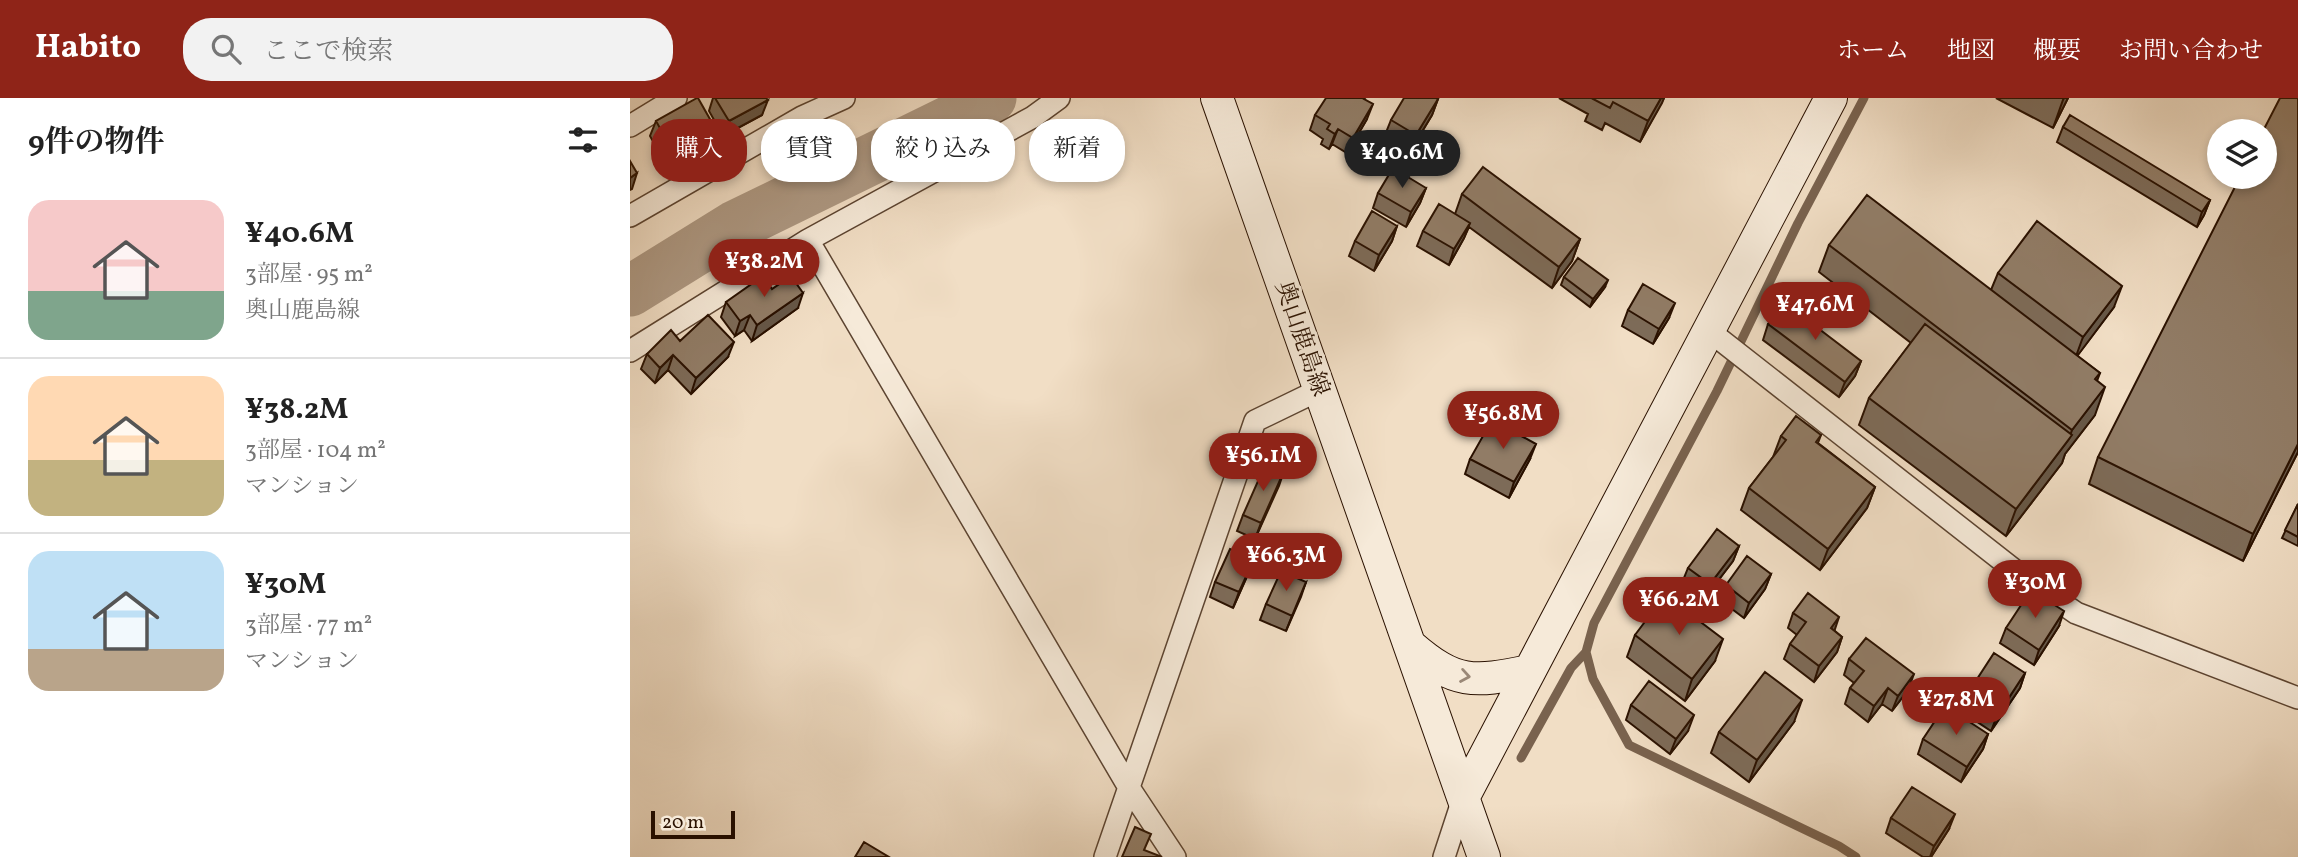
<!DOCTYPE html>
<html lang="ja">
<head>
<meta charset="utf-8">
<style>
  body { margin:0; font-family:Vollkorn,"Noto Serif JP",serif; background:#f2f2f2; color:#222; height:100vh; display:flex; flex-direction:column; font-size:26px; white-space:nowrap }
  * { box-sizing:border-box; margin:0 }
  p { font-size:23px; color:#767676 }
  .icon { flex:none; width:38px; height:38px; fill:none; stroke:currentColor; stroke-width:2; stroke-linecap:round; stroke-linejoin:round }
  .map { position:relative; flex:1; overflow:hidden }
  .details { display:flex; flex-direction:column; background:#fff; width:630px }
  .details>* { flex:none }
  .top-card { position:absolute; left:21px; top:21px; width:665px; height:63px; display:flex; gap:14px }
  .tools { position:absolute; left:1577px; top:21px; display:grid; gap:14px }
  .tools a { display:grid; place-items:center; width:70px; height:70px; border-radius:50%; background:#fff; box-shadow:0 4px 10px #0003; font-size:35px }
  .scale { position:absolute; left:21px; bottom:18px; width:84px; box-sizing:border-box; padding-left:7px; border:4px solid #2a1100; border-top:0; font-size:19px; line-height:24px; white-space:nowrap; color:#2a1100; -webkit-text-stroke:5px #f6ead9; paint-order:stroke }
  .price { position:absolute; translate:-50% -60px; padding:0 16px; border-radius:24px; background:#8f2418; color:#fff; font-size:23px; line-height:46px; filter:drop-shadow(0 2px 4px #0008) }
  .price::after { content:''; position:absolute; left:50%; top:42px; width:21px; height:16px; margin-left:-10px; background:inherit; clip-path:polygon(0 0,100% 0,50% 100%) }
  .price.selected { background:#222; color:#fff }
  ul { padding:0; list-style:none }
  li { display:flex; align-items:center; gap:21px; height:175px; padding:0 28px }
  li+li { border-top:2px solid #e0e0e0 }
  li span { display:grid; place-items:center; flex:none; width:196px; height:140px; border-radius:21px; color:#555 }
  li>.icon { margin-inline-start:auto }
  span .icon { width:84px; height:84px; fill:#fffc; stroke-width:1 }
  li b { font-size:30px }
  h2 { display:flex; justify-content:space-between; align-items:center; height:84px; padding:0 28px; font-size:30px }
  .tag { padding:0 24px; border-radius:28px; background:#fff; box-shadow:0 4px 10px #0003; font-size:24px; line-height:63px }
  .tag.selected { background:#8f2418; color:#fff }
  header { display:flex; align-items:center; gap:42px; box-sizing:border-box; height:98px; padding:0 35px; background:#8f2418; color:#fff }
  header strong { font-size:33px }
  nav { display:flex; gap:38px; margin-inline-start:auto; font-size:24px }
  .search { width:490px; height:63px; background:#f2f2f2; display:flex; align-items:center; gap:18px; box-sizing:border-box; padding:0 24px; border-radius:28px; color:#767676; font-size:26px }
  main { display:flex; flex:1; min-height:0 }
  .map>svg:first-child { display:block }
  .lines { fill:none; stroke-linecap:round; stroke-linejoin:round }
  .stream { stroke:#79624e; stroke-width:9 }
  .river { stroke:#ad9882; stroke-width:51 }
  .street-casing { stroke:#5c4431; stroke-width:24 }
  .secondary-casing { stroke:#2a1100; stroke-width:34 }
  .street { stroke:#f6ead9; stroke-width:21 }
  .secondary { stroke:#f6ead9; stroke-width:32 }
  .wall { fill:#7d6b58; stroke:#2a1100; stroke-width:2 }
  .shaded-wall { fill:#665747; stroke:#2a1100; stroke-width:2 }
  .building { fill:#917c66; stroke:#2a1100; stroke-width:2 }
  .oneway { stroke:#9a8877 }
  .labels { text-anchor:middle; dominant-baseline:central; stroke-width:6; stroke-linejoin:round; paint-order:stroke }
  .street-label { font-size:24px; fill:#2a1100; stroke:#f6ead9 }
</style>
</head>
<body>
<header>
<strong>Habito</strong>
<div class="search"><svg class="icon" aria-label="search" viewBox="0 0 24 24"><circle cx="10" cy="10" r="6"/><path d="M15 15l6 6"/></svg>ここで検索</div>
<nav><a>ホーム</a><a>地図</a><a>概要</a><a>お問い合わせ</a></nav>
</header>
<main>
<section class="details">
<h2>9件の物件<svg class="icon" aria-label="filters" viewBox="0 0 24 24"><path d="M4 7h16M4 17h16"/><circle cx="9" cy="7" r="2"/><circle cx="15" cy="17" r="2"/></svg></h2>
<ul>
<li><span style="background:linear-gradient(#f6c9c9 65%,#7fa58c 0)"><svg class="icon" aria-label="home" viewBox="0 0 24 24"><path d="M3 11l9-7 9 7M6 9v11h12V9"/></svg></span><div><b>¥40.6M</b><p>3部屋 · 95 m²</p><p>奥山鹿島線</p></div></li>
<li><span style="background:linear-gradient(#ffd9b3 60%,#c2b280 0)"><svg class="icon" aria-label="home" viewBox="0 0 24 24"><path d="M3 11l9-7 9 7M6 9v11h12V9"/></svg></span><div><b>¥38.2M</b><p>3部屋 · 104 m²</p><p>マンション</p></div></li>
<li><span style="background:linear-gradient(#bfe0f5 70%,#b9a48a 0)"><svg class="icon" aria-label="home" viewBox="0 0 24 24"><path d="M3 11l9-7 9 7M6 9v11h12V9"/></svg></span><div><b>¥30M</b><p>3部屋 · 77 m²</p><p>マンション</p></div></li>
</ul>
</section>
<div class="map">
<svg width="1668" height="759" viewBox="0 0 1668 759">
  <rect width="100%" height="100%" fill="#f1dec5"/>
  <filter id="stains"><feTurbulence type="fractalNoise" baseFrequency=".00286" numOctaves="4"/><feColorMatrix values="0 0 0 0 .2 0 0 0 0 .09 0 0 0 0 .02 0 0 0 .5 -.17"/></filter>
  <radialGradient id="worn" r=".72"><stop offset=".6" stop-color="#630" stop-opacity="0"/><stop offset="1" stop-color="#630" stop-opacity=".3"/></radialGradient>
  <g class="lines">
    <path class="stream" d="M891,660l50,-90 15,-16
      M1226,759l-17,-11 -210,-101 -36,-66 -7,-27 8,-29 123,-232 81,-168 66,-125"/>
    <path class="river" d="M0,193l105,-65 245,-120 11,-8"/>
    <g class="street-casing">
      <path id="street" d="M0,28l46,-28
        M0,118l172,-99 42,-19
        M178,142l320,546 47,71
        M1078,232l310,243 58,40 222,85
        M0,253l178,-111 225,-123 26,-19
        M475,759l150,-436 64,-31
        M814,759l20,-61"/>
    </g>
    <g class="secondary-casing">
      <path id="secondary" d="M587,0l267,759
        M781,548c44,38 62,37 118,25
        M834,698l367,-698"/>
    </g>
    <use href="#street" class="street"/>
    <use href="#secondary" class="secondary"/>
  </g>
  <path class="wall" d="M83,0h53l-4,17 -39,21 -14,-25z
    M929,0h105l-24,44 -35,-19 -3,7 -17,-9 3,-7z
    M1366,0h72l-15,30z
    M808,1l-6,16 -21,35 -26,-15 6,-15z
    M736,3l1,18 -20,34 -15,-9 -3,5 -8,-5 2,-5 -13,-9 5,-15z
    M26,23l59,7 -5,15 -43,24 -17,-31z
    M1433,29l147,73 -6,15 -7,12 -140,-85z
    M796,90l-6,15 -14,24 -33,-19 5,-15z
    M832,96l118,45 -8,22 -20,27 -83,-61 -5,11 -15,27 -32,-19 6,-15 32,-17z
    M767,128l-5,15 -18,30 -25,-15 6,-15z
    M1199,147l162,45 7,-17 116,34 -37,49 23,17 -3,8 -2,34 -30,39 -3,9 -56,73 -147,-111 10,-27 42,-55 -92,-71z
    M934,179l41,10 -15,20 -29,-22z
    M142,191l26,19 -46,33 -8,-11 -9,6 -14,-19 5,-15z
    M998,212l41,8 -16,26 -31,-18z
    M1138,226l93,37 -6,15 -16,21 -76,-57z
    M50,243l48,16 -37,37 -23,-24 -13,13 -14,-14 6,-15z
    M1191,337l-3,8 57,44 -8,21 -47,62 -79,-60 8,-22 24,-31 8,-21z
    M1668,354l-55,109 -154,-77 9,-27z
    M840,361h60l-21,39 -44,-24z
    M654,373l-29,68 -18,-8 6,-16z
    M1668,406v42l-16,-8z
    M1109,448l-6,15 -29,38 -22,-16 6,-15z
    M618,476l-15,34 -23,-11 5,-15z
    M1141,476l-6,15 -21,29 -24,-18 6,-15z
    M676,484l-20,49 -26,-11 6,-16z
    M1163,515l42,18 7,6 -5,15 -23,30 -30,-23 6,-15 7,-9 -9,-7z
    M1429,528l-25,39 -34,-22 6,-15z
    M1005,537l80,26 -30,40 -58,-44z
    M1219,561l59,31 -16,21 -10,-7 -14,18 -23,-18 5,-16 4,-5 -10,-8z
    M1395,575l-5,15 -29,43 -30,-20 5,-15z
    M1001,607l57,26 -18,23 -44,-34z
    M1164,624l-45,60 -38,-29 8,-21z
    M1358,636l-5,15 -22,33 -43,-28 5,-15z
    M1261,720l58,11 -18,28h-8l-37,-24z"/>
  <path class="shaded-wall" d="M1031,0h3l-2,5 -22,39 8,-21z
    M1434,0h4l-15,30 10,-28z
    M808,1l-6,16 -21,35 5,-15z
    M138,2l-6,15 -39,21 6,-15z
    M743,6l-6,15 -20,34 6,-15z
    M85,30l-5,15 -43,24 6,-15z
    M708,31l-6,15 -3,5 6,-15z
    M7,75l-5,16 -2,1v-12z
    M796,90l-6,15 -14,24 5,-15z
    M1580,102l-6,15 -7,12 5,-15z
    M840,125l-6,15 -15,27 5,-16z
    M767,128l-5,15 -18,30 5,-16z
    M950,141l-8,22 -20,27 7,-21z
    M978,182l-3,7 -15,20 3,-8z
    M1492,188l-8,21 -39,52 8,-22z
    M173,195l-5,15 -46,33 5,-16z
    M1045,205l-6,15 -16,26 6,-15z
    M120,217l-6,15 -9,6 5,-15z
    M104,244l-6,15 -37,37 5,-16z
    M43,257l-5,15 -13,13 5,-15z
    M1231,263l-6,15 -16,21 6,-15z
    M1475,289l-10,28 -30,39 -3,9 -56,73 10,-27 53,-70 3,-9z
    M906,346l-6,15 -21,39 5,-16z
    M1668,346v8l-55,109 10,-27z
    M654,373l-5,15 -24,53 6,-16z
    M1245,389l-8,21 -47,62 8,-21z
    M1109,448l-6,15 -29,38 6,-15z
    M624,461l-6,15 -15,34 6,-16z
    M1141,476l-6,15 -21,29 5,-15z
    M676,484l-5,15 -15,34 6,-15z
    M1434,513l-5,15 -25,39 5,-15z
    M1209,519l-5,15 -3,-4z
    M1212,539l-5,15 -23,30 5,-16z
    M1093,541l-8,22 -30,40 7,-22z
    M1395,575l-5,15 -29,43 6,-15z
    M1284,576l-6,16 -16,21 6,-15z
    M1258,590l-6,16 -14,18 6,-16z
    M1172,602l-8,22 -45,60 8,-22z
    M1064,617l-6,16 -18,23 6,-15z
    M1358,636l-5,15 -22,33 6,-15z
    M1325,716l-6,15 -18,28h-1l4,-11z"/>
  <path class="building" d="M67,0h1l17,30 -42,24 -17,-31z
    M85,0h51l2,2 -39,21z
    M696,0h39l-1,1 9,5 -20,34 -15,-9 -3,5 -8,-5 3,-5 -15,-9z
    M774,0h32l2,1 -22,36 -25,-15z
    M964,0h67l-13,23 -35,-19 -3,6 -17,-9z
    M1650,0h18v346l-45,90 -155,-77 142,-280h24v-46h-1z
    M1440,17l140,85 -8,12 -139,-85z
    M0,63l7,12 -7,5z
    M853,69l97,72 -21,28 -97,-73z
    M763,70l33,20 -15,24 -33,-19z
    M1237,97l233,178 -5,6 10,8 -33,43 -243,-185z
    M809,106l31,19 -16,26 -31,-18z
    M742,113l25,15 -18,29 -24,-14z
    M1407,123l85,65 -39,51 -85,-64z
    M948,160l30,22 -15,19 -29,-22z
    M133,178l9,13 19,-13 12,17 -46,32 -7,-10 -10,6 -14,-19z
    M1013,186l32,19 -16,26 -31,-19z
    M1155,205l76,58 -16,21 -77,-58z
    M78,217l26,27 -38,36 -23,-23 -13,13 -13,-14 24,-24 9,11z
    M1295,226l147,111 -56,74 -147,-111z
    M1166,318l25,19 -5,7 59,45 -47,62 -79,-61 37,-48 -5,-4z
    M862,322l44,24 -22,38 -44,-23z
    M636,365l18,8 -23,52 -18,-8z
    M1668,406v33l-13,-7z
    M1087,431l22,17 -29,38 -22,-16z
    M600,451l24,10 -15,33 -24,-10z
    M1117,458l24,18 -22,29 -23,-18z
    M651,473l25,11 -14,34 -26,-12z
    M1401,492l33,21 -25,39 -33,-22z
    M1178,495l31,24 -8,11 11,9 -23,29 -29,-22 16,-22 -13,-9z
    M1035,497l58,44 -31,40 -57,-44z
    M1236,540l48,36 -16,22 -10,-8 -14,18 -24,-18 14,-17 -15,-12z
    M1364,555l31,20 -28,43 -31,-20z
    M1135,574l37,28 -45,60 -38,-28z
    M1019,583l45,34 -18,24 -45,-34z
    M1315,608l43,28 -21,33 -44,-28z
    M1282,689l43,27 -21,32 -43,-28z
    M505,729l16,7 -7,16 18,7h-40z
    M234,744l25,15h-34z"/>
  <defs><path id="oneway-chevron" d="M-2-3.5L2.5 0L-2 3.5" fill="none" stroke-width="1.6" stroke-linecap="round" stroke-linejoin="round" transform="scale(1.75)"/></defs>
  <use class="oneway" href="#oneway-chevron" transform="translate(835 578) rotate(10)"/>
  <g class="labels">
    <g class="street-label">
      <text transform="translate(671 241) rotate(71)">奥山鹿島線</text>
    </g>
  </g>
  <rect width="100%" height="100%" filter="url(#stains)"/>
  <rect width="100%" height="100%" fill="url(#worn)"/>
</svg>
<div class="tools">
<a><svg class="icon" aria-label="layers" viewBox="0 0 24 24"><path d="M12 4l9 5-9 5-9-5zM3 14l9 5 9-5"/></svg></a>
</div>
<div class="scale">20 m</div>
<b class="price selected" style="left:772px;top:92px">¥40.6M</b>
<b class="price" style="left:134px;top:201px">¥38.2M</b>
<b class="price" style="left:1185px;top:244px">¥47.6M</b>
<b class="price" style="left:873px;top:353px">¥56.8M</b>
<b class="price" style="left:633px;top:395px">¥56.1M</b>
<b class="price" style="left:656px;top:495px">¥66.3M</b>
<b class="price" style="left:1405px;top:522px">¥30M</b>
<b class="price" style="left:1049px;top:539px">¥66.2M</b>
<b class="price" style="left:1326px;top:639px">¥27.8M</b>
<div class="top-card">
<a class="tag selected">購入</a>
<a class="tag">賃貸</a>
<a class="tag">絞り込み</a>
<a class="tag">新着</a>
</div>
</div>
</main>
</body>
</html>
